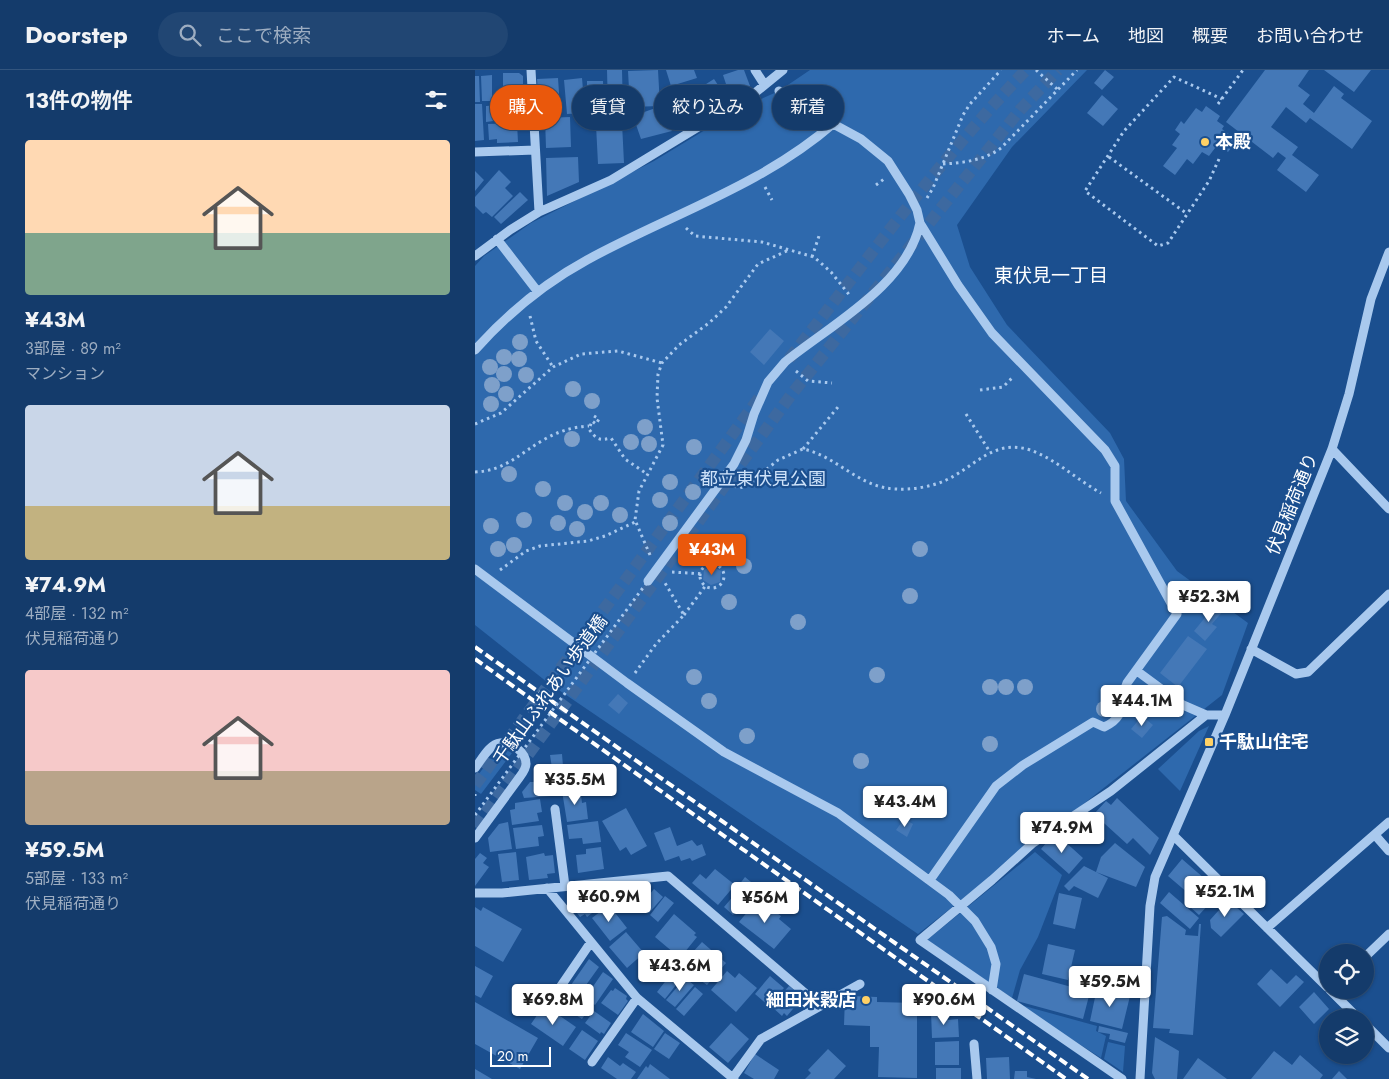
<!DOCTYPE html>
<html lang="ja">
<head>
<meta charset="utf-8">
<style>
  body { margin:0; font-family:Jost,"Noto Sans JP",sans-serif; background:#214673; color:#f1f3f6; height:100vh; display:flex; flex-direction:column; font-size:19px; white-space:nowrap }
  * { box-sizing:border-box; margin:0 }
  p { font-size:16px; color:#9dadc1 }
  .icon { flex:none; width:28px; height:28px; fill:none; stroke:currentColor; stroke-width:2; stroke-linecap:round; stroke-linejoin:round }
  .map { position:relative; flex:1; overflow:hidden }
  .sheet { display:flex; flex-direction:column; background:#143b6b; width:475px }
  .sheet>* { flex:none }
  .hud { position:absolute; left:15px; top:15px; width:475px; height:45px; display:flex; gap:10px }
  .tools { position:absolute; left:844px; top:874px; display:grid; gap:10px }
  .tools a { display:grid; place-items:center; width:55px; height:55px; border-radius:50%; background:#143b6b; box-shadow:0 1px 4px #0004,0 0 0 1px #33557e; font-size:25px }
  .scale { position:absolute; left:15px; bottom:12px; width:61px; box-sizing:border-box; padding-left:5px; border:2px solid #fff; border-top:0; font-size:14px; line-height:18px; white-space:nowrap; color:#fff; -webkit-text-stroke:4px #1b4f8f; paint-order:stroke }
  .price { position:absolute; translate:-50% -42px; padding:0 11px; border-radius:5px; background:#fff; color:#222; font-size:16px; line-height:32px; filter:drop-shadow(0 1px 2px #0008) }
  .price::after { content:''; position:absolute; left:50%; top:30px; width:15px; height:11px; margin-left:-8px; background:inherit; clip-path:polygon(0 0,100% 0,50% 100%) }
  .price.current { background:#ea580c; color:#fff }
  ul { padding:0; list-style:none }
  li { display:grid; align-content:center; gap:10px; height:265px; padding:0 25px }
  li span { display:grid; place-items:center; height:155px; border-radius:5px; color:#555 }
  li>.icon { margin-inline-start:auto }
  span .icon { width:90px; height:90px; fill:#fffc; stroke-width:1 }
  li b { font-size:21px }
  h2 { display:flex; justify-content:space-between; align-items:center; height:60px; padding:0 25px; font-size:21px }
  .tag { padding:0 18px; border-radius:22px; background:#143b6b; box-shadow:0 1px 4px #0004,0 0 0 1px #33557e; font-size:18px; line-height:45px }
  .tag.current { background:#ea580c; color:#fff }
  header { display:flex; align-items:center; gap:30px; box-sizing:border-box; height:70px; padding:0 25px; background:#143b6b; border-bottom:1px solid #33557e }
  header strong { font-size:24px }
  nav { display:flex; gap:28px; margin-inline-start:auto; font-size:18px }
  .search { width:350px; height:45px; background:#214673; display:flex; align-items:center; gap:12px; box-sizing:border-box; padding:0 18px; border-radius:28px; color:#9dadc1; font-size:19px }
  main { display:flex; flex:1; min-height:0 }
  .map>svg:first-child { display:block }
  .green { fill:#2e69ad }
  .building { fill:#4478b7 }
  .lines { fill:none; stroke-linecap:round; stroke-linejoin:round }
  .major-tunnel { stroke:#3d69a0; stroke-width:12; stroke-dasharray:12 6; stroke-linecap:butt }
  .path { stroke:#a9c9ee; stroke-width:3; stroke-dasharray:2.5 4; stroke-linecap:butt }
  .minor { stroke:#a9c9ee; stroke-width:9 }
  .rail { stroke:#fff; stroke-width:4; stroke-dasharray:9 4; stroke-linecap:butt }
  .path-bridge { stroke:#a9c9ee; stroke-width:3; stroke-dasharray:2.5 4; stroke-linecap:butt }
  .tree { fill:#7ea0ca }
  .poi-dot { fill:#ffd166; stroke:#1b4f8f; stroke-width:2 }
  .labels { text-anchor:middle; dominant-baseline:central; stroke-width:4.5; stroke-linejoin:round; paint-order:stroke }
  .poi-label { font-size:18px; font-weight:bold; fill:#fff; stroke:#1b4f8f; text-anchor:start }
  .park-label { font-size:18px; fill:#cfe3fa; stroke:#1b4f8f }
  .street-label { font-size:18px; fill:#fff; stroke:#1b4f8f }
  .neighbourhood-label { font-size:19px; fill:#fff; stroke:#1b4f8f }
</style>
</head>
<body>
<header>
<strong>Doorstep</strong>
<div class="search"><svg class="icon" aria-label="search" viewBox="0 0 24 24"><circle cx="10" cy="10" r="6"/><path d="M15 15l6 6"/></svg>ここで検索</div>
<nav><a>ホーム</a><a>地図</a><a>概要</a><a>お問い合わせ</a></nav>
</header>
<main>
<section class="sheet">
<h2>13件の物件<svg class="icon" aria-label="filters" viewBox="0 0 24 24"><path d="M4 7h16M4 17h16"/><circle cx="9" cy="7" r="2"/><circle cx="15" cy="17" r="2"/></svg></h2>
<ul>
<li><span style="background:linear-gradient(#ffd9b3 60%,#7fa58c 0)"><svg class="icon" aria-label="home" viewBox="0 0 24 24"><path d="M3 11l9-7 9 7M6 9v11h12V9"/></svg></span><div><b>¥43M</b><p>3部屋 · 89 m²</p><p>マンション</p></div></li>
<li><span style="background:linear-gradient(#c9d6e8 65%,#c2b280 0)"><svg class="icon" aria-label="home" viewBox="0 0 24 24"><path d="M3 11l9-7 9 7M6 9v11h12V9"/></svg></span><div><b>¥74.9M</b><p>4部屋 · 132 m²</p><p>伏見稲荷通り</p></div></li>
<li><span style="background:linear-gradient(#f6c9c9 65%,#b9a48a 0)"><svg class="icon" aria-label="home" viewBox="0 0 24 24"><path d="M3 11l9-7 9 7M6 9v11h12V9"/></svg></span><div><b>¥59.5M</b><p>5部屋 · 133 m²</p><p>伏見稲荷通り</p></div></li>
</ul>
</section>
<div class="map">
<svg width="914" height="1009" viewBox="0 0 914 1009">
  <rect width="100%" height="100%" fill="#1b4f8f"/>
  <path class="green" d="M335,0h277l-75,77 -55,78 13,42 37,58 103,108 14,26 2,42 51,70 71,52 -26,72 -304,239 -371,-252 -72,-57v-359l9,-10 47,-33 123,-62 89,-54 36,-16z
    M734,656l-29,65 -22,-22 41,-38z
    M31,680l6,3 -31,41 -6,-4v-11l19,-25z
    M560,782l27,23 -24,62 -18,33 -8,28 -85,-58z
    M542,934l80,22 -1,5 10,5 -5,22z
    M633,972l17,4 -2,26 -19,-13z"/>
  <path class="building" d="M132,0h15l1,41h-15z
    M183,0l2,36 -30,1 -2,-36z
    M191,0h28l3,8 -26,8z
    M263,0h6l6,16 -21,7 -6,-18z
    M630,0l9,7 -12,13 -8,-7z
    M790,0h44l-11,16 12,9 -7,9 11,9 20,-27 10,8 -3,4 31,23 -20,28 -42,-31 -4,5 -20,-16 -15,20 27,20 -6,8 27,20 -13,17 -29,-22 9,-12 -8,-6 -5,6 -47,-36z
    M849,0h47l-17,22z
    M28,3h16l4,3v19l-20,1z
    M17,5v26h-10l-1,-25z
    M0,6h4l1,26h-5z
    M83,8l2,30 -21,1 -2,-30z
    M107,8l3,35 -18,1 -3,-34z
    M239,9l12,18 -30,19 -12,-18z
    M112,11h16l1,30 -17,1z
    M627,25l16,14 -15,17 -16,-13z
    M0,34h7l2,36 -9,1z
    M40,34l1,14 -30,4v-16z
    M189,35l8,26 -31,8 -8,-23z
    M731,36l14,10 -3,5 7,5 -2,3 15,11 -9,12 -10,-8 -9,12 -7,-4 -9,12 -6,-5 -12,16 -12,-9 14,-18 -5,-3 8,-11 -5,-4 6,-9 3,3 12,-16 6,4z
    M95,47l1,30 -25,1 -1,-30z
    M42,53l1,19 -21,1v-4l-8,1 -1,-16z
    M147,53l2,40 -26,1 -2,-39z
    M103,87l1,25 -32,14 -1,-38z
    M24,100l12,12 -6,6 8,8 -21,21 -6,-5 -3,2 -8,-8v-9z
    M0,101l9,9 -9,11z
    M45,122l8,8 -27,24 -7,-7z
    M295,259l14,12 -20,24 -14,-13z
    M237,496l9,5 -1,11 -9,3 -8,-5 1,-10z
    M742,533l7,7 -12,14 5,3 -12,14 -11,-10z
    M713,566l19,13 -29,38 -18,-14z
    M143,624l10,9 -9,11 -11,-9z
    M667,646l11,9 -11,13 -11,-9z
    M87,684l1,12 6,4 3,15 -17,3 -5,-33z
    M74,698l2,28 -27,2 -2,-6 8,-10h5v-5l6,-8z
    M105,718l2,15 4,-1 2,17 -21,3 -5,-31z
    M642,728l42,40 -9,17 -17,-17 -6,6 -33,-30 12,-13 5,4z
    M65,729l2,13 -5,1 2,8 -27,4 -2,-15 5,-1v-6z
    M151,738l21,38 -16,9 -5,-8 -6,4 -18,-30z
    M429,749l9,5 -6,13 -11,-7z
    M123,751l3,21 -18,2 -1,-6 -13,1 -2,-14z
    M33,752l4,27 -22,3 -2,-14 11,-14z
    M67,755l2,11 -6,1 1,9 -23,3 -3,-21z
    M195,757l7,19 15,-6 5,6 5,-2 4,11 -14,6 -2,-3 -9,3 -2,-5 -14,5 -11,-28z
    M577,766l8,6 2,-3 21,19 -14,16 -28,-25z
    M640,773l30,24 -9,20 -40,-15 12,6 -10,20 -24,-12 -5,5 -5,-5 20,-20 12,6 5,-15z
    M126,777l3,22 -26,4 -2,-18 10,-1v-5z
    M41,782l3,28 -17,2 -4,-28z
    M5,783l7,5 -4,5 6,4 -14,19v-27z
    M69,783l1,3 8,-1 2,18 -8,1 1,4 -19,2 -3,-23z
    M707,789l38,33 -21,23 -10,-9 6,-7 -27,-23z
    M240,799l20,16 -17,20 -26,-22 8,-9 6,5z
    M270,807l12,10 -24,28 -9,-8 17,-20 -2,-2z
    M168,814l8,5 -12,15 -9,-8 2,-2 -2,-2 7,-7 3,3z
    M179,819l9,8 -14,16 -9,-7z
    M105,821l4,6 7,-6 11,14 -15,12 -2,-3 -5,3 -12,-16z
    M694,822l30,26 -9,11 -30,-26z
    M584,823l23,5 -7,31 -22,-5z
    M190,826l9,7 -16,19 -8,-7z
    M283,829l23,17 -2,3 12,10 -17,20 -35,-27z
    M753,830l16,14 -23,23 -10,-9 -1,-8z
    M134,835l18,23 -17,13 -18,-23z
    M0,837l6,4 2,-4 39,22 -19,33 -28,-16z
    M199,844l22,19 -2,2 3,2 -17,21 -25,-21z
    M692,846l19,14 -1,5 13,1 1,-12h2l-8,111 -24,-2 1,-4 -17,-1 9,-111z
    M151,862l18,21 -17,15 -18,-21z
    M227,872l24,21 -19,22 -17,-12 1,-2 -8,-8z
    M573,874l27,6 -7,30 -26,-6z
    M114,889l10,8 -18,25 -10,-7z
    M0,896l18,10 -12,22 -6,-3z
    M200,899l8,7 -18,23 -8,-7z
    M796,899l16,15 9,-9 8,7 -24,25 -23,-23z
    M252,901l8,7 4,-5 18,15 -21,24 -25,-22z
    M128,902l10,7 -18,26 -10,-7z
    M549,904l66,18 -7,27 -66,-18z
    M295,906l14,12 -15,18 -14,-12z
    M210,908l9,7 -19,22 -9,-7z
    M314,916l14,11 -16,19 -3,-3 -2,3 -11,-10z
    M220,917l8,7 -19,22 -8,-7z
    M140,918l12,8 -1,3 2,2 -10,14 -17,-12 10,-13 2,1z
    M622,918l33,8 -8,33 -32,-8z
    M839,922l15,17 -15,15 -15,-17z
    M91,923l23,16 -7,10 -23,-15z
    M375,926l27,1v5l40,1v75l-39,-1 1,-30h-9v-21l-26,-1 1,-27z
    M0,932l63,36 -18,31 -45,-25z
    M69,935l32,22 -13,19 -32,-22z
    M119,941l17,12 -7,11 -3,-2 -1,2 -15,-11z
    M473,941v9l10,-1 1,18 -27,1 -1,-26z
    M168,944l21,17 -11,16 -22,-15z
    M256,953l18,16 -21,24 -19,-16z
    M624,956l29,7 -3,10 -16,-4 1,-5 -12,-2z
    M107,960l16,11 -13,19 -16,-11z
    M151,963l26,17 -12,17 -15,-10 4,-5 -11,-7z
    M190,963l15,10 -11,16 -15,-10z
    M680,967l24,14 -2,28h-22l-3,-6z
    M484,971v24h-24v-23z
    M353,979l18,17 -12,13h-29l6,-6 -3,-3z
    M799,981l18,14 8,-10 23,20 -3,4h-69z
    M280,984l24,16 -5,9h-20l-10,-6z
    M133,987l12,9 3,-3 13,9 -5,7h-14l-16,-11z
    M534,987l1,22h-23l-1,-21z
    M723,988l29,21h-44z
    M175,994l20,15h-33l9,-13 2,2z
    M461,998h25v11h-25z
    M0,999l17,10h-17z
    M540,1001h12v6l9,2h-22z
    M864,1001l8,8h-15z"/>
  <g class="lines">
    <path class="major-tunnel" d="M314,289c77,-97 151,-200 237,-289
      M0,715l287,-391
      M0,757l316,-432 229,-285 38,-40"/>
    <path class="path" d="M561,0l21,19
      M743,34l25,-34
      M634,87l77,56
      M744,89l-10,22 -41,62 -10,3 -73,-55 39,-60 50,-54 48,22
      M468,94c20,-1 42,-4 58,-16l76,-78
      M401,115l8,-6
      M290,117l7,13
      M452,128l6,-10 30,-73 7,-11 31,-34
      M211,158l9,8 67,6 52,15 17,15 20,25
      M337,187l8,-24
      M55,246l6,25 17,26
      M321,301l12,10 24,2
      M505,320l23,-3 11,-11
      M491,344l24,38
      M119,346l5,3 -3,5 -4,-3 -3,8c7,10 10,12 22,9l14,21 22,15
      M0,354l26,-11 52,-46 28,-13 37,-3 44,12
      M328,379l35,-42
      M0,402c30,-1 45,-19 70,-33 14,-8 28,-12 44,-13
      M259,416l6,2 10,-5 28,-23 25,-11c34,7 56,39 93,40 15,1 34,-2 48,-8 30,-13 49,-43 86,-31 26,9 47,30 71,43
      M175,485l-15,-35 4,-29 24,-46 -6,-47 1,-24 4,-11 17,-18 30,-22 17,-16 32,-43 31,-14
      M225 506a12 12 0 1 1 24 0a12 12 0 1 1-24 0Z
      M25,500l26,-19 14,-5 48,-5 17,-5 30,-14
      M197,502l32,2
      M209,545l22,-30
      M160,603l21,-29 28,-29 -19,-32
      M0,724v2"/>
    <path class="minor" d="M56,0l8,142
      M280,0l9,14
      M304,21l12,10 70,38 27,22 21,33 8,16 3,13 38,62 34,48 113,117 10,16v35l62,113 -50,69c-8,20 0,34 -23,44l-11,-5 -70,43 -27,21 -66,94
      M0,82l60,-2
      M22,169l41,53
      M0,186l35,-26 29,-18 72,-32 145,-88 27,-22
      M0,280c32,-36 70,-67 112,-90 82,-45 175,-74 247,-137
      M857,379l57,60
      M0,499l152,114 97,69 114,61 111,82 26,26 16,26 5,17 -4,26
      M173,511l86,-117 12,-24 8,-26 14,-32 17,-20c47,-38 122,-77 135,-139
      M776,579l45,25 12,-2 81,-78
      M662,601l46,34 23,10
      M0,698c6,-7 14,-24 25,-25 11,-2 26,9 26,21 0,5 -4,10 -7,14l-44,60
      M80,739l10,77
      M900,765l14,16
      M699,766l153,151
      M72,818l90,110 97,81
      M0,823h27l166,-17 152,130
      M792,858l122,-106
      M890,887l24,-23
      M855,920l28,28
      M75,932l41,-60
      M890,954l24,24
      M499,974l3,35
      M117,992l45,-64
      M257,1009l29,-40 99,-55
      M647,1009l-202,-139 72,-60 41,-37 78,-52 95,-76h19
      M665,1009l10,-173 5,-29 70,-162 107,-266 17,-55 22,-95 18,-47"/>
    <path class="rail" d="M0,577l613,432
      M0,589l591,420"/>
    <path class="path-bridge" d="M0,745l173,-234"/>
  </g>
  <g class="tree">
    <circle cx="45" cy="272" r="8"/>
    <circle cx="29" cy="287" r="8"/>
    <circle cx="44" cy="289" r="8"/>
    <circle cx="15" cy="297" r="8"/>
    <circle cx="29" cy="304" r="8"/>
    <circle cx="51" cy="305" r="8"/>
    <circle cx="17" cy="315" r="8"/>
    <circle cx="98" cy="319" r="8"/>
    <circle cx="31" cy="324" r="8"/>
    <circle cx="117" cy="331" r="8"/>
    <circle cx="16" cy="334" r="8"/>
    <circle cx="170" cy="357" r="8"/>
    <circle cx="97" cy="369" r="8"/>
    <circle cx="156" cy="372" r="8"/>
    <circle cx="174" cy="374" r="8"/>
    <circle cx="219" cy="377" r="8"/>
    <circle cx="34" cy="404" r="8"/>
    <circle cx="195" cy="412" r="8"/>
    <circle cx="68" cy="419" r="8"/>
    <circle cx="218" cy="422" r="8"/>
    <circle cx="185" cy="430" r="8"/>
    <circle cx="90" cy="433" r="8"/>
    <circle cx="126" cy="433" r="8"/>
    <circle cx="110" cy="442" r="8"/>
    <circle cx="145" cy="445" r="8"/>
    <circle cx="49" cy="450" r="8"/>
    <circle cx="83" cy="453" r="8"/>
    <circle cx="195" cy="453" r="8"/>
    <circle cx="16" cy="456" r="8"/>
    <circle cx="102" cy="459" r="8"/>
    <circle cx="39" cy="475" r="8"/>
    <circle cx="23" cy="479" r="8"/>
    <circle cx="445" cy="479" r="8"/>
    <circle cx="269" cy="496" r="8"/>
    <circle cx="435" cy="526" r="8"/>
    <circle cx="254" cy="532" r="8"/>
    <circle cx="323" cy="552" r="8"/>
    <circle cx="402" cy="605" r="8"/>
    <circle cx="219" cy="607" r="8"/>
    <circle cx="515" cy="617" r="8"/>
    <circle cx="531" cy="617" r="8"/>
    <circle cx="550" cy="617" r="8"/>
    <circle cx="234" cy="631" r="8"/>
    <circle cx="629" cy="639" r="8"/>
    <circle cx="272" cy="666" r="8"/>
    <circle cx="515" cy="674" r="8"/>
    <circle cx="386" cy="691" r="8"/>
    <circle cx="414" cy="727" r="8"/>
  </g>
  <g class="poi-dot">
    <circle cx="730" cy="72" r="5"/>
    <rect x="729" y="667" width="10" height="10" rx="2.5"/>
    <circle cx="391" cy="930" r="5"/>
  </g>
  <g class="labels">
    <g class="poi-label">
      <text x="740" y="72">本殿</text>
      <text x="744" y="672">千駄山住宅</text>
      <text x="381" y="930" text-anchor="end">細田米穀店</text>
    </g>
    <g class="park-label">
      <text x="288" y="409">都立東伏見公園</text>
    </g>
    <g class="street-label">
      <text transform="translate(817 434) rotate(-68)">伏見稲荷通り</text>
      <text transform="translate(75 620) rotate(-54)">千駄山ふれあい歩道橋</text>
    </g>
    <g class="neighbourhood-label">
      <text x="576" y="205">東伏見一丁目</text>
    </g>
  </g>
</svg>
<div class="tools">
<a><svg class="icon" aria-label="locate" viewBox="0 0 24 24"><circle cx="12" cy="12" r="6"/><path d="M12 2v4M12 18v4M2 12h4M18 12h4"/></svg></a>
<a><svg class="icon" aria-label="layers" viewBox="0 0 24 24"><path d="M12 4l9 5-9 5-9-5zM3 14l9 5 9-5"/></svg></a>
</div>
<div class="scale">20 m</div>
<b class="price current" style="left:237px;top:506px">¥43M</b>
<b class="price" style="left:734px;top:553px">¥52.3M</b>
<b class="price" style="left:667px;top:657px">¥44.1M</b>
<b class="price" style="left:100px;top:736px">¥35.5M</b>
<b class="price" style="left:430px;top:758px">¥43.4M</b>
<b class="price" style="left:587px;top:784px">¥74.9M</b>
<b class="price" style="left:750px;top:848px">¥52.1M</b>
<b class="price" style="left:134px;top:853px">¥60.9M</b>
<b class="price" style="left:290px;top:854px">¥56M</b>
<b class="price" style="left:205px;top:922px">¥43.6M</b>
<b class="price" style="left:635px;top:938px">¥59.5M</b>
<b class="price" style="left:78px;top:956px">¥69.8M</b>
<b class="price" style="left:469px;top:956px">¥90.6M</b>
<div class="hud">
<a class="tag current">購入</a>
<a class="tag">賃貸</a>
<a class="tag">絞り込み</a>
<a class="tag">新着</a>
</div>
</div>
</main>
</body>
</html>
